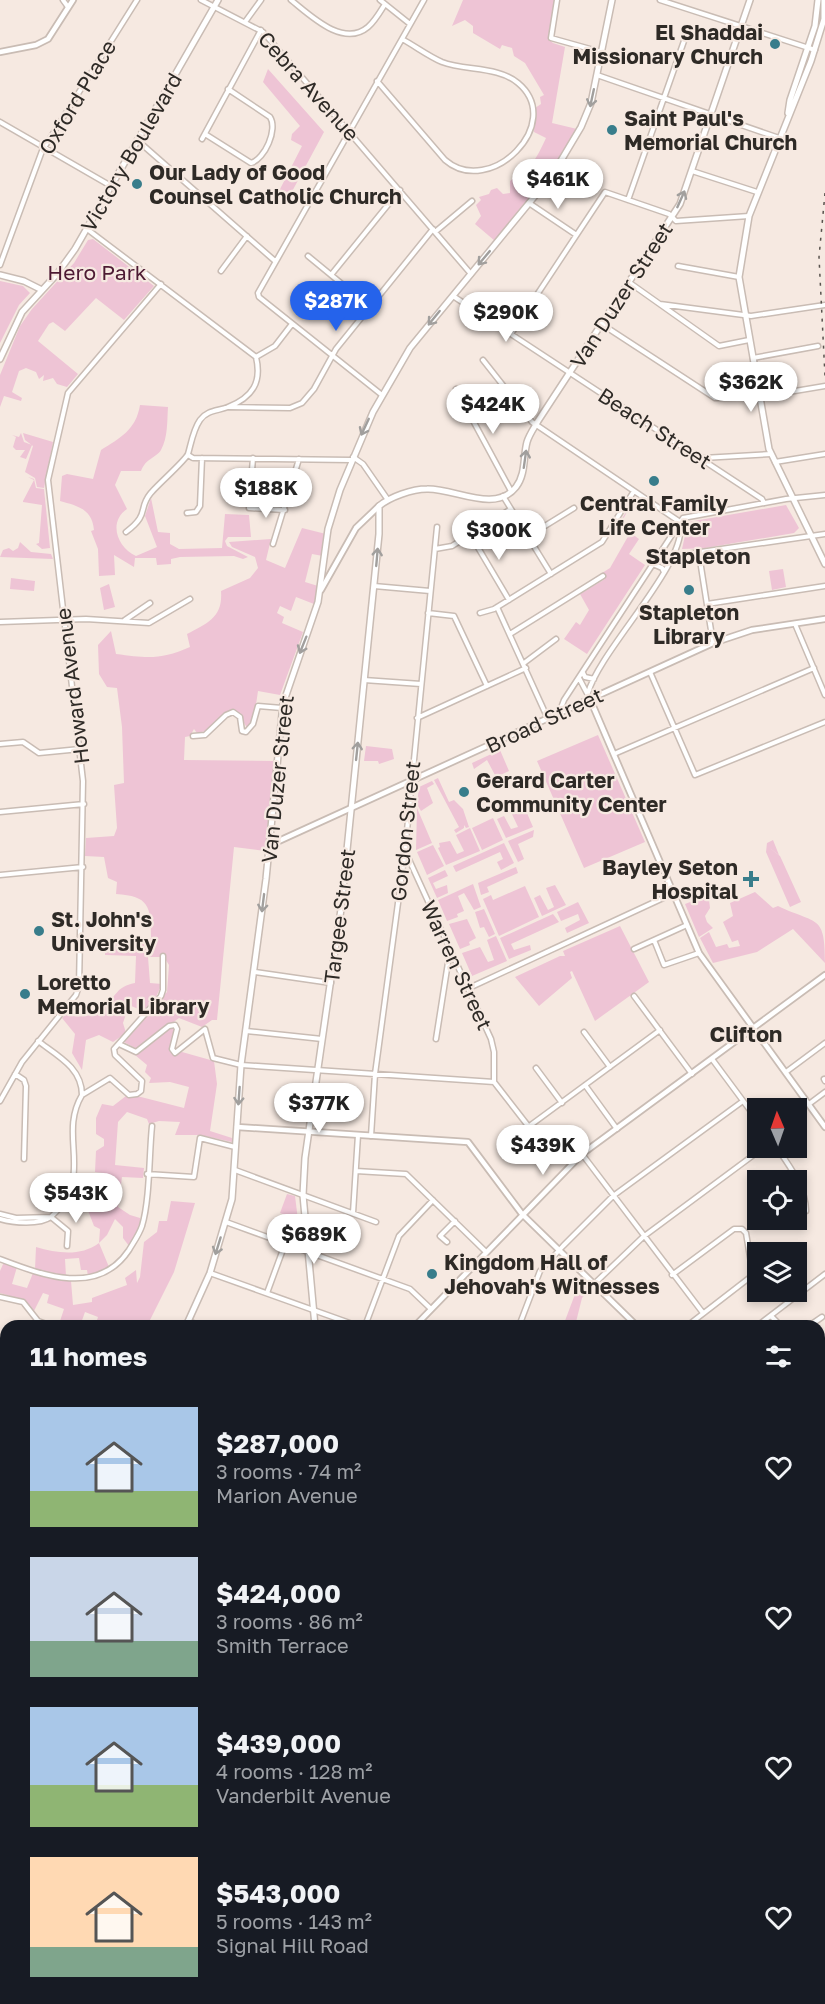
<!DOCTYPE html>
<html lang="en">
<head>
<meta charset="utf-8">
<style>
  body { margin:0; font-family:"Golos Text",sans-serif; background:#242831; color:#f1f3f6; height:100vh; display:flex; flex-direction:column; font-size:22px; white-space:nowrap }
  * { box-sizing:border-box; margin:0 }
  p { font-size:20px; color:#9ea1a6 }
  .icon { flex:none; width:33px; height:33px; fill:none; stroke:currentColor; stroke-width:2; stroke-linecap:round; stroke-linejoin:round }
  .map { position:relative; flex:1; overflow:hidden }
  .details { position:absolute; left:0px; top:1320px; width:825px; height:684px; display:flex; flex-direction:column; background:#171b24; border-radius:18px 18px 0 0; box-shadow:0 3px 9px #0003 }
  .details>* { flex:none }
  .needle { width:39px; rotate:358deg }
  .buttons { position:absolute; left:747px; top:1098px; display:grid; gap:12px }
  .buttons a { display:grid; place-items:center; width:60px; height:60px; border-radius:0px; background:#171b24; box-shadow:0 3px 9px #0003; font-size:30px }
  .price { position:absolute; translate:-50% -51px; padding:0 14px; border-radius:21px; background:#fff; color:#222; font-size:20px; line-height:39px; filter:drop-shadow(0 2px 3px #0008) }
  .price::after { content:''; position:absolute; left:50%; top:36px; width:18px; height:14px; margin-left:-9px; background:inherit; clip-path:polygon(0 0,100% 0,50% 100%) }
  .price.selected { background:#2563eb; color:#fff }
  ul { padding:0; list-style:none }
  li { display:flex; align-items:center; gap:18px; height:150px; padding:0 30px }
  li span { display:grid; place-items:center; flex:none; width:168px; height:120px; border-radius:0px; color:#555 }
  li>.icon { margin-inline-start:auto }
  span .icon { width:72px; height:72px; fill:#fffc; stroke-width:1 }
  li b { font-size:26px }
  h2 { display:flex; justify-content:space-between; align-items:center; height:72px; padding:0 30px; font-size:26px }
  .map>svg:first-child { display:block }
  .green { fill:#eec4d5 }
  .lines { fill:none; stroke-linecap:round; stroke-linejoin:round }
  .minor-casing { stroke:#c9bcb4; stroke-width:7 }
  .tertiary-casing { stroke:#c9bcb4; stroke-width:8 }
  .secondary-casing { stroke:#c9bcb4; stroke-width:8 }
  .primary-casing { stroke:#c9bcb4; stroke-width:9 }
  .motorway-casing { stroke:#c9bcb4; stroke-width:10 }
  .minor { stroke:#fff; stroke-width:4 }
  .tertiary { stroke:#fff; stroke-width:4.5 }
  .secondary { stroke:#fff; stroke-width:5 }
  .primary { stroke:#fff; stroke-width:6 }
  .motorway { stroke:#fff; stroke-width:7 }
  .rail { stroke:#59534e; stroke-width:1.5; stroke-dasharray:3 6; stroke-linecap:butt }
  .motorway-bridge-casing { stroke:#c9bcb4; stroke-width:10; stroke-linecap:butt }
  .motorway-bridge { stroke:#fff; stroke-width:7 }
  .oneway { stroke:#a19f9d }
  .poi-dot { fill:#387d8b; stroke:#f6e9e1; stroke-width:2 }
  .labels { text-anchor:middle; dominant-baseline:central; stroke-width:4.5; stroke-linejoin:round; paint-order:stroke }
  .poi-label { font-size:21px; font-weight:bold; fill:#2e2a26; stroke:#f6e9e1; text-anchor:start }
  .street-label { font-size:21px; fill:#2e2a26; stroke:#f6e9e1 }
  .park-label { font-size:21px; fill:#4d1a33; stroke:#f6e9e1 }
  .neighbourhood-label { font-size:22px; font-weight:bold; fill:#2e2a26; stroke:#f6e9e1 }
</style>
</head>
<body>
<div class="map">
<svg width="825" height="2004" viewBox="0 0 825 2004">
  <rect width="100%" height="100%" fill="#f6e9e1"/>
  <path class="green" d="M463,0h92l-7,38 5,5 12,4 -13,76 25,6 -22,40 -60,72 -20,-17 6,-8 -5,-11 5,-5 -2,-3 10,-3 2,-4 6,-2 6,6 7,-1v-12c22,-15 25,-19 36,-43l-12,-6 1,-24 6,-4 -1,-7 4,-2 -19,-32 -11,-7 -2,-8 -10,-3 -2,4 -27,-16v-7l-8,-6 -13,6z
    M268,69l56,63 -36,67 -10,-6 24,-47 -11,-6 1,-6 8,-8 -37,-44z
    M93,239l61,47 -30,34 -28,-22 -31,33 -12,-9 -4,2 -11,17 40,33 -11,13 -10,-3 -4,-6 -10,3 1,-6 -5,4 -3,-7 -10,-4 -7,3 -7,21 10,6 -1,3 -17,-5 -4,11v-32l20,-49 12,-17 42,-46 14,-23z
    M0,281l23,5 7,7 -11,12 -19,38z
    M140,405l28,2c-1,15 0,30 -7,43 -5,8 -15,8 -20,21h-20l-6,14 12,24c-19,13 -10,38 9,47l21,-9 -12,-31 6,-18 7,34 12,1v11l9,5 43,-1 3,-34 24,1 2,22h-23l-3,4 2,5 21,11 -5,2 -9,-3 -54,1 -9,2v5l-14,1 -1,-7h-21l-1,9 -20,-12 1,20 -16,1 -1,-27 -7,-18 3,-1c-2,-21 -16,-24 -34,-29l2,-25 5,-2 26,5 8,-29c19,-12 35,-20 39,-45z
    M21,433l3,9 8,3 -6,14 -6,-2 5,-7h-9l-3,-3 3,-10 -4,-2 7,2z
    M23,433l30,9 -9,46 -7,-1 -2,-9 -10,-6 8,-26 -8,-6z
    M28,477l6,2 2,9 8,1 6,59 -8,1 -6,-5 3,-1 3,-38 -19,-3v-1l11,-21z
    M634,499l-14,26 19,14 -10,15 16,11 -58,89 -23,-15 12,-17 4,3 9,-15 -9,-16 25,-15 -3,-6 8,-5 20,-35 -12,-8z
    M786,505l13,23 -5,5 -89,15 -23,1 6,-27z
    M302,528l24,6 -3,22 -11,-2 -7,28 13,4 -4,18 -18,-7 -5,14 -11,-5 -3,7 7,4 -2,6 21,9 -23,63 -22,-4 -4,27 -7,10 -9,-16 -8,-1 -24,20 -9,2 -3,-4 -4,7 -5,1 -1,23 91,1 -10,90 -31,-4 -17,173h-5l-10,7 -23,-9 -42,31 -13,-7 14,-15 7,-13 22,-22 2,-27 -5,-8h-16l2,26 12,1 -7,15 -12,12 -14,-6 -6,18 3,10 -13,9 -14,-7 -13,5 -4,30 -10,-17 3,-19 -13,-16 4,-4c9,5 30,2 37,-5 14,-13 12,-22 32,-26l1,-27 -31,-1v-6l8,-8 31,1 7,-4c0,-32 -2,-42 -35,-44l1,-12 -9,-4 -4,-21 -19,-1 1,-18 28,-2 3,-8 -3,-43 10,-2 -2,-56 -5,-39 -10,-1 -8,-13 -1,-29 13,-14 5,23c31,4 45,6 74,-7l-3,-13c21,-11 36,-17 34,-43l29,-13 8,-10 -3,-11 -23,-10 -3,-5 42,-3 -5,21 19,8z
    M20,542l11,10 20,2 2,5 -53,-2 3,-7 6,-2 4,3 5,-3z
    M783,569l3,18 -14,3 -3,-19z
    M11,578l24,3 -1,10 -24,-2z
    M109,584l6,23 -11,3 -4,-22z
    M598,735l47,107 -61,26 -47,-107z
    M366,746l26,3 2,10 -15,5 -1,-3h-14z
    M500,750l9,21 -13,6 -9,-17 -13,9 -2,-6z
    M438,778l11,24 5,-2 9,9 6,18 -3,1 -2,-3v3l-8,5 -2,-3 5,-3 -25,-47z
    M432,781l2,3 -7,4 6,15 -12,8 -4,-7 2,-17z
    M523,804l10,23 -27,11 -9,-19 7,-3 7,13 7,-2 -8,-17z
    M417,808l15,35 -16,7z
    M493,818l10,22 -21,10 -10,-22z
    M470,828l10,23 -34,14 -8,-17 2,-1 -1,-4 11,-2 7,13 7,-3 -8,-16z
    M534,830l-1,7 -15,7 6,15 -6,3 -10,-21z
    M773,840l6,15 -11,-8 12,9 21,46 -11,5 -24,-55 1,-9z
    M504,843l10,20 -13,7 -4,-8 6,-3 -3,-7 -44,20 -3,-6z
    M433,845l11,21 -17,9 -10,-23z
    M516,867l2,6 -31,14 2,5 -8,3 -3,-12z
    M445,870l3,6 -15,7 3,6 11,-4 1,8 -11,5 -9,-20z
    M473,884l8,23 -7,3 -10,-17 -6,3 6,15 -7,3 1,3 -11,4 -9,-21z
    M555,885l11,20 -24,11 -8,-18 6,-3 8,15 6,-3 -8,-19z
    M525,886l14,31 -40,19 -16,-37 8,-4 2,5z
    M755,892l18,16 5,-2c40,19 47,8 47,57l-32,-34 -36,23 -44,11 -13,-25 9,-6 7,15 11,-3 2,4 11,-2 -2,-6 -6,2 -9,-20 10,-6 -3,-13z
    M711,894l6,6h-8l1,8 -5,8 2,6 6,6 -14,9 -14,-33z
    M578,902l11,21 -22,10 -2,-5 15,-8 -2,-6 -17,7 -4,-9z
    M484,909l11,25 -6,3 -5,-10 -4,1 -5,-16z
    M553,914l6,8 -48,22 3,6 16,-5 1,5 -22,9 -9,-21z
    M467,919l9,19 -7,4 1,3 -10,4 -11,-25z
    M620,926l29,56 -54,39 -23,-50 -2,1 2,6 -33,28 -24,-29 45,-21h5l-2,-5z
    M496,936l11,25 -35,15 -10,-23 18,-6 8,15 6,-2 -7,-20z
    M174,1028l-3,23 3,3 8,-2 32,9 3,23 -7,47 22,7v4l-32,-7h-25l5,-13 -21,-1 -10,3 -2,-5 -20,-7 -9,10 -3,43 29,3 -1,10 -21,-1 -4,30 12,8 10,3v7l-11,21 -6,-8v-11l-8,-8 -8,16 -8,8 10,24 -21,9 -1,-6h-6l-2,-12 -14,1 1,17 -31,-7 1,-22c21,6 44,10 63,-4l1,-14 -6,-3 -10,-26 19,-21 1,-6 -9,-1 1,-21 8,-5v-7l-8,-5v-16l6,-14 11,2 13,-10 15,1 43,11 5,-21 -19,-5 -21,1 2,-5 -6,-6 2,-7 -12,-10 32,-26z
    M287,1194l8,2 3,24 -18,-7z
    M171,1201l24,2 -21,69 -27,54 -33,-2 -19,2 3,-9 -13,-5 -5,14 -21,-2 5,-15 -17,-6 2,-8 -6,-2 -9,18 -10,-11 -24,-7v-22l4,-9 13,5 -5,17 15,4 6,-15 38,8 2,24 19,-3v-4l35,-13 -2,-7 11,-8 1,13 3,-6 4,-35 13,-10 2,-11h8z
    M580,1281l9,9 -7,8 -7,28h-12z
    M0,1407l6,3v72l-6,-8z
    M0,1505l6,2v113l-3,-1 -3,4z
    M825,1917v29l-6,40v-61z
    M143,1998h41l12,6h-40z
    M327,1998l65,2 4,-2 9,6h-64z
    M771,1998h47l-1,6h-49z"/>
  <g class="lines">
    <g class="minor-casing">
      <path id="minor" d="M63,0l5,7
        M201,0l62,32 208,242
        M291,0c19,15 52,48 77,27 7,-6 12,-15 17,-23
        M380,0l30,24
        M557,0l-6,38 50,14
        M660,0l155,50
        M245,22l16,-22
        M597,75l182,63
        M377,81l68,79c45,39 121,-37 73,-77 -20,-17 -53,-12 -76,-21 -14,-6 -27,-16 -40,-23
        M0,122l111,64
        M205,134l46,29c14,-4 27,-34 19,-46l-42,-28
        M202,139l59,-109
        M137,140l138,121
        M692,171l65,21
        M628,200l56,-159
        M529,203l46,31
        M87,229l169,128
        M435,232l37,-31
        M308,256l62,51
        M0,265l42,-114 95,-151
        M678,266l61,11
        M221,271l26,-35
        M331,275l69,-85
        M630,283l89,63 30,-6
        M453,296l309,203 2,4
        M660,304l91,12 74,-11
        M603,325l112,73 44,-1 66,-11
        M511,334l94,-142 64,22 7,7 73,-5
        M753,358l65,-12
        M483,360l49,62 148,100
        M456,389l55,102
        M382,395l-123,-98 -1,-4 166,-293
        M228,407l62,1 12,-5 12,-14 22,-40 97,-120
        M188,455l5,3 158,2
        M353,457l10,7 25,36
        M253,458l-4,50 36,2
        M703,458l68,-4
        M775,462l50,-8
        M503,496l48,78
        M187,513l9,-1 4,-6 2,-48
        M126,532c24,-18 12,-23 24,-38 6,-8 35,-33 38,-40 3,-10 5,-24 12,-34 7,-10 18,-9 28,-13 25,-10 34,-25 28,-50l19,-11 17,-22
        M470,534l39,66
        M527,537l47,-29
        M273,544l26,-85
        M435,549l17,-3 59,-37
        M699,554l14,89
        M673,556l152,-22
        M655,565l7,3 2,4
        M374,586l56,5
        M707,604l118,-18
        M497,607l51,112
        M428,613l26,3 33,70
        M480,613l14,-4 108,-67 32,-51
        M125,620l25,-17
        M0,622l86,-3 63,4 41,-24
        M795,624l30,71
        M510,634l93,-58
        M524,663l32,-24
        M650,672l45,103 130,-53
        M583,673l2,4 9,2
        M579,678l11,21
        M364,680l57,4
        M588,693c12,-44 101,-130 92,-171
        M559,713l5,-13 119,-182 103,-19 39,-4
        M417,718l109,-50
        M193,736l12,-1 21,-20 7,-3 7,5 2,14 4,1 7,-8 5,-18 24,2
        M0,744l23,-2 16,11 41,-4
        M614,754l200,-86
        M0,812l84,-8
        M406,853l85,186 3,13v30
        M0,875l83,-8
        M654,940l10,25 35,-12
        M634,949l53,-24
        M255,972l76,11
        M469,988l205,-95
        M634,996l58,78
        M246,1031l76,8
        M584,1032l26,35
        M436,1039l14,-89
        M38,1041c20,15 44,27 44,54
        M119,1044l17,8 33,-26 6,-1 2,4 -5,20 3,4 30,-24 8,29 28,7 253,17
        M712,1059l46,62
        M536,1068l26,35
        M786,1072l39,-29
        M15,1074l9,6 2,6 -2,73
        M824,1079l1,2
        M494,1082l35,45
        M585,1085l32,44
        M82,1095l28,-17 19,17 8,-1 4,-3 1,-10 -27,-26 -1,-6 47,-53 2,-6v-34
        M0,1101l22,-39 54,-67 3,-9 4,-205 -35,-301 20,-87 93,-109
        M809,1104l16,-12
        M371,1136l4,-62 30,-223 32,-324
        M509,1141l151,-111
        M777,1148c12,17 29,40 29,63
        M582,1154l121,159
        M235,1170l141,52
        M356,1171l50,3 80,78
        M147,1174l47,3 6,-39 35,9
        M353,1213l5,-78
        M0,1214l16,4 35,-1c45,-41 6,-80 31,-122
        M0,1219c13,4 40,6 51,-2l17,14 -1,15
        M226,1222l184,67 21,20
        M447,1242l-7,-6 15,-15
        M0,1259c42,16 98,38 129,-9 4,-7 10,-15 13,-24 8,-27 7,-71 10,-100
        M210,1273l148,53
        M672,1275l62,-46h8l4,4 7,42 -66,51
        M594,1284l49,-47 120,-89
        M267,1293l18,-49
        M0,1297l23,5 15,19 14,5
        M771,1316l10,10
        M188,1321l13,5
        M365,1326l34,-90 34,-36
        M519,1326l21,-55 23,-25 50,-50 130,-95
        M757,1326l68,-52
        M809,1326l13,-9
        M0,1342l6,2
        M819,1363l6,6
        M0,1403l6,2
        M819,1405l6,-15
        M825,1447l-3,10 3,4
        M819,1517l6,-10
        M819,1525l6,7
        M819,1565l6,6
        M819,1632l6,-10
        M819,1678l6,3
        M0,1704l6,-12
        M3,1723l3,2
        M0,1811l6,-13
        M819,1841l6,-10
        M0,1996l6,-9
        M440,1998l8,6
        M536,1998l4,3 -2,3
        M698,1998l9,6
        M122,2004l4,-6
        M672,2004l3,-6
        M735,2004l3,-6"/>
    </g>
    <g class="tertiary-casing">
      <path id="tertiary" d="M0,52l36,-7 12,-6 25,-39
        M321,590l35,-62 23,-22
        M590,699l109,254 126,174
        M270,845l443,-202 39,-13 73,-11
        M237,1127l231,15 54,72 115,112
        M415,1326l167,-172 243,-179
        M0,1939l6,4
        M81,1998l9,6
        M504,2004l5,-6"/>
    </g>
    <g class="secondary-casing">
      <path id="secondary" d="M824,0v19l-13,42 -62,155 -10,61 30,172 56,115
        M788,113l2,-13 25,-74 3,-26
        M0,275l24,6 18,9
        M0,359l22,-47 35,-38 18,-25 143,-249
        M186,1326l24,-53 22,-74 9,-134 25,-186 17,-175 35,-102 10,-73 12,-39 33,-78 37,-64 143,-174 28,-47 10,-24 21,-103
        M315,1326l-12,-131 2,-37 36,-249 38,-375v-28c11,-9 33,-17 48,-17 27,-1 68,25 89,-2 10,-13 7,-30 11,-45 2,-7 7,-14 11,-21l142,-217 70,-204
        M0,1898l6,-8
        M819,1919l6,-9
        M60,2004l4,-6
        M763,2004l3,-6
        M819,2004l6,-47"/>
    </g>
    <g class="primary-casing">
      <path id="primary" d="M0,1850l6,3
        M0,1918l6,4
        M137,1998l13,6
        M316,1998l13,6"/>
    </g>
    <g class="motorway-casing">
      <path id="motorway" d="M0,1867l6,3
        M0,1874l6,3
        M207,1998l12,6
        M247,1998l11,6
        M263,1998l19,6"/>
    </g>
    <use href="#minor" class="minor"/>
    <use href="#tertiary" class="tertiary"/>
    <use href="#secondary" class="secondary"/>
    <use href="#primary" class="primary"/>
    <use href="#motorway" class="motorway"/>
    <path class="rail" d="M825,193l-6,64 6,119
      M819,1436l6,-15
      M569,2004l4,-6"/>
    <g class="motorway-bridge-casing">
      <path id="motorway-bridge" d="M0,1893l6,3"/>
    </g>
    <use href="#motorway-bridge" class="motorway-bridge"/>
  </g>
  <defs><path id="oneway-shaft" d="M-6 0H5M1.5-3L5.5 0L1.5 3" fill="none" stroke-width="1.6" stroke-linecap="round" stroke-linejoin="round" transform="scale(1.5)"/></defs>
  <g class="oneway">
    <use href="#oneway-shaft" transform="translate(592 98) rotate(102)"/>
    <use href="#oneway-shaft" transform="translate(681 199) rotate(-66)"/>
    <use href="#oneway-shaft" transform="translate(484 258) rotate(130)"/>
    <use href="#oneway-shaft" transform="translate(434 318) rotate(129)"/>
    <use href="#oneway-shaft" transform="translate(365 427) rotate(115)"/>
    <use href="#oneway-shaft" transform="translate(525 459) rotate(-82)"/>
    <use href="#oneway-shaft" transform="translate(377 557) rotate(-85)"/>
    <use href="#oneway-shaft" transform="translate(303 645) rotate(112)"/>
    <use href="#oneway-shaft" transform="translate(357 751) rotate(-84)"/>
    <use href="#oneway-shaft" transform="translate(263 903) rotate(97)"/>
    <use href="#oneway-shaft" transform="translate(239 1096) rotate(94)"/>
    <use href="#oneway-shaft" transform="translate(218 1246) rotate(107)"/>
  </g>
  <g class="poi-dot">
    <circle cx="775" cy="44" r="6"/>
    <circle cx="612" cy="130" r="6"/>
    <circle cx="137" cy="184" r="6"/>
    <circle cx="654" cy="481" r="6"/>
    <circle cx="689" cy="590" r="6"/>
    <circle cx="464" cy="792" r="6"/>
    <path d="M748 870h6v6h6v6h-6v6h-6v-6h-6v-6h6z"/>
    <circle cx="39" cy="931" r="6"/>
    <circle cx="25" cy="994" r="6"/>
    <circle cx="432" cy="1274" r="6"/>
  </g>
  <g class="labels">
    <g class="poi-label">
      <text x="763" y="32" text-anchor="end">El Shaddai<tspan x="763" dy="24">Missionary Church</tspan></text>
      <text x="624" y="118">Saint Paul's<tspan x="624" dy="24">Memorial Church</tspan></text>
      <text x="149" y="172">Our Lady of Good<tspan x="149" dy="24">Counsel Catholic Church</tspan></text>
      <text x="654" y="503" text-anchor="middle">Central Family<tspan x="654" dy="24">Life Center</tspan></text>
      <text x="689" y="612" text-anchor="middle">Stapleton<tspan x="689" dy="24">Library</tspan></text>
      <text x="476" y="780">Gerard Carter<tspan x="476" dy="24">Community Center</tspan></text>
      <text x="738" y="867" text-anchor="end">Bayley Seton<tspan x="738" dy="24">Hospital</tspan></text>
      <text x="51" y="919">St. John's<tspan x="51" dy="24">University</tspan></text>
      <text x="37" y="982">Loretto<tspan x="37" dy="24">Memorial Library</tspan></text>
      <text x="444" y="1262">Kingdom Hall of<tspan x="444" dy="24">Jehovah's Witnesses</tspan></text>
    </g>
    <g class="street-label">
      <text transform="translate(309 86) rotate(48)">Cebra Avenue</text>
      <text transform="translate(77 97) rotate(-59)">Oxford Place</text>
      <text transform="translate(131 152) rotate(-60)">Victory Boulevard</text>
      <text transform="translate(621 295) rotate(-57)">Van Duzer Street</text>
      <text transform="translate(655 428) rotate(33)">Beach Street</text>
      <text transform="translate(72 686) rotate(-97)">Howard Avenue</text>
      <text transform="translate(544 720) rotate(-25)">Broad Street</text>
      <text transform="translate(277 779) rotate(-84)">Van Duzer Street</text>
      <text transform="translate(405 831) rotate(-84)">Gordon Street</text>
      <text transform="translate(339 916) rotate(-83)">Targee Street</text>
      <text transform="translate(457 965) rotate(65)">Warren Street</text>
    </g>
    <g class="park-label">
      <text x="97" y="272">Hero Park</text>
    </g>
    <g class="neighbourhood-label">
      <text x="698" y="555">Stapleton</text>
      <text x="746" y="1033">Clifton</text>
    </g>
  </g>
</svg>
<div class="buttons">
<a><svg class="needle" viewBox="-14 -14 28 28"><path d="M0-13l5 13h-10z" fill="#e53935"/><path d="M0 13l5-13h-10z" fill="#9ea1a6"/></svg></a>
<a><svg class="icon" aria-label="locate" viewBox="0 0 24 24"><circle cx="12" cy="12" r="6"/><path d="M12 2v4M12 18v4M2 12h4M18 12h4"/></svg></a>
<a><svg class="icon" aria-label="layers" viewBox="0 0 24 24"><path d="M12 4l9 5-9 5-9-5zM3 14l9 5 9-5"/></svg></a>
</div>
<b class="price" style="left:558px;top:210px">$461K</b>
<b class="price selected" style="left:336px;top:332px">$287K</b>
<b class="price" style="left:506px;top:343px">$290K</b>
<b class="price" style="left:751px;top:413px">$362K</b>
<b class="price" style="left:493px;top:435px">$424K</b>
<b class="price" style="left:266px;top:519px">$188K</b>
<b class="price" style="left:499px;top:561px">$300K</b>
<b class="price" style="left:319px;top:1134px">$377K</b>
<b class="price" style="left:543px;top:1176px">$439K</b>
<b class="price" style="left:76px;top:1224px">$543K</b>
<b class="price" style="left:314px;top:1265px">$689K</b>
<section class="details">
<h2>11 homes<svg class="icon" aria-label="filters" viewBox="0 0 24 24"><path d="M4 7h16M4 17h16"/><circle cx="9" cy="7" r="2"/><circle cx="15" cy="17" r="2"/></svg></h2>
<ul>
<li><span style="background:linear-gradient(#a9c7e8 70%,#8fb573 0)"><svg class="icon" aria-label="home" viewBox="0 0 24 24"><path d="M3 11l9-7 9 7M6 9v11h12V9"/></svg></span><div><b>$287,000</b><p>3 rooms · 74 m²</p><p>Marion Avenue</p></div><svg class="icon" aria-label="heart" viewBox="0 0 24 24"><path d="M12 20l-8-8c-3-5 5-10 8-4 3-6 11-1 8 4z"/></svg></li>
<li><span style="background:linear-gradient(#c9d6e8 70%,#7fa58c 0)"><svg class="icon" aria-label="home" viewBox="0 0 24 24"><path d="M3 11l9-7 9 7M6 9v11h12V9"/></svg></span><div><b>$424,000</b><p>3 rooms · 86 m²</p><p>Smith Terrace</p></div><svg class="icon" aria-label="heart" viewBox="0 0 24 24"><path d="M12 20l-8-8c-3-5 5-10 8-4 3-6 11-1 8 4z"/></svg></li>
<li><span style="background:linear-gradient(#a9c7e8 65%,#8fb573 0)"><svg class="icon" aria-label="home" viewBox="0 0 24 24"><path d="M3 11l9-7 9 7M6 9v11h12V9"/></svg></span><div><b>$439,000</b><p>4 rooms · 128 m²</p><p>Vanderbilt Avenue</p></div><svg class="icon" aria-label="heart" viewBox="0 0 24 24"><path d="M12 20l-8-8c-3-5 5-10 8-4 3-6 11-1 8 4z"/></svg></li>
<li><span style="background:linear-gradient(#ffd9b3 75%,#7fa58c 0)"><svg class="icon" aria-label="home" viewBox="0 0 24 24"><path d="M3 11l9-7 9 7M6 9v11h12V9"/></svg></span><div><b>$543,000</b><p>5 rooms · 143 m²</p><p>Signal Hill Road</p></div><svg class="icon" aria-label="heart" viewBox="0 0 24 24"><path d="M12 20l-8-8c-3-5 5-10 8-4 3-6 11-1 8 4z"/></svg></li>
</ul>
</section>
</div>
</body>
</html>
